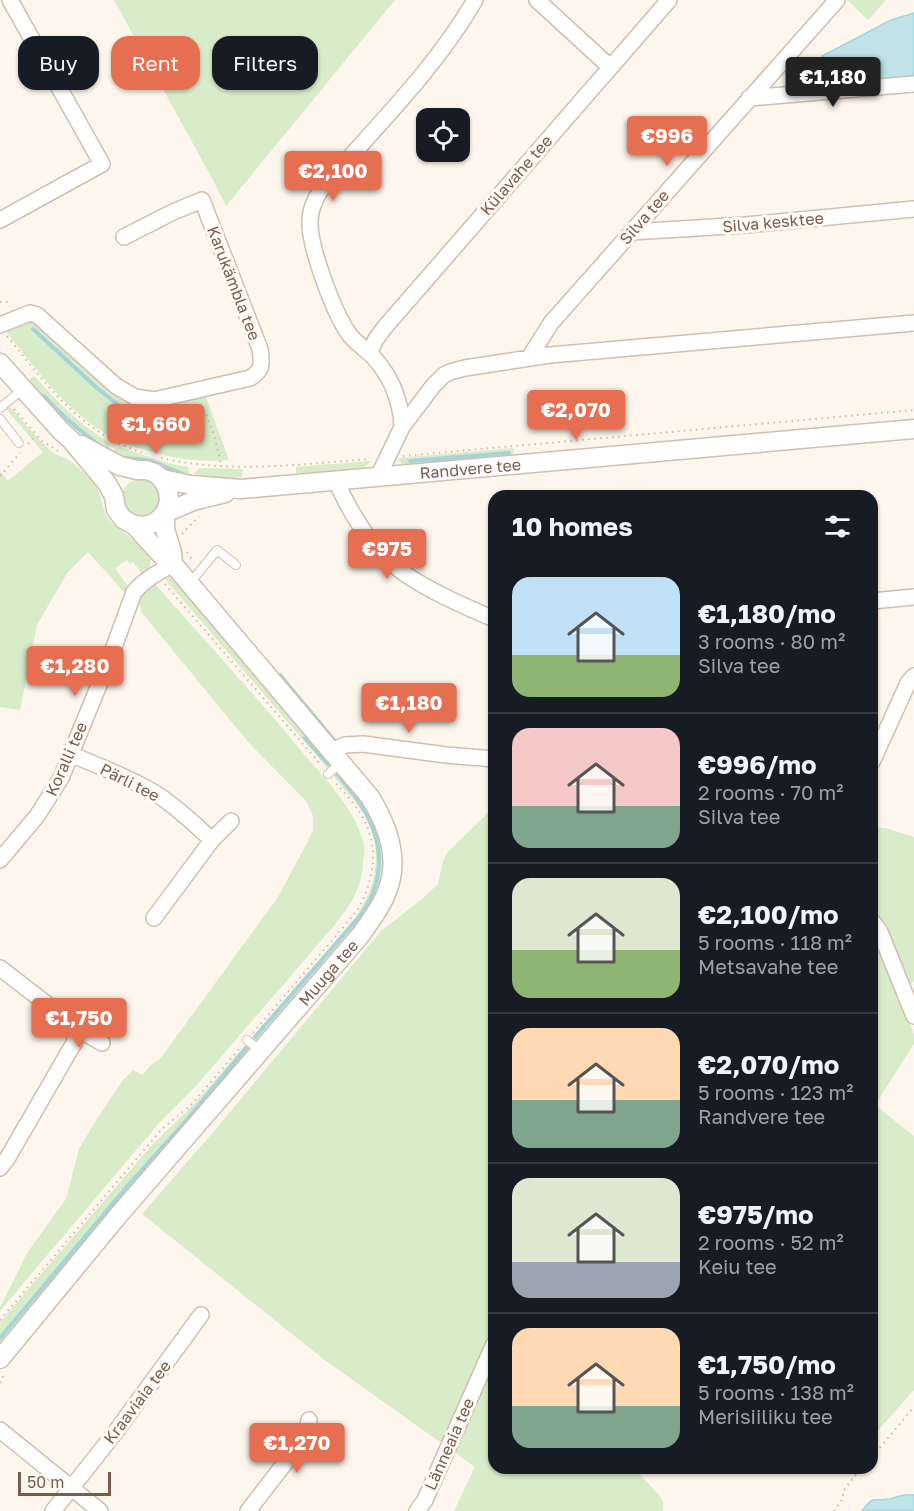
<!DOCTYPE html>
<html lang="en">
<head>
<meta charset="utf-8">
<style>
  body { margin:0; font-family:"Golos Text",sans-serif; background:#20242c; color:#f1f3f6; height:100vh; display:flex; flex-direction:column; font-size:22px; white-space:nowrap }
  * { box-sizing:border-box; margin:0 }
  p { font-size:20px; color:#9ea1a6 }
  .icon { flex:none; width:33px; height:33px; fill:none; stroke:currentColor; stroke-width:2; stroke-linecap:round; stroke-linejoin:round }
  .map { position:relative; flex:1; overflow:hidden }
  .panel { position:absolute; left:488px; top:490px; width:390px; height:984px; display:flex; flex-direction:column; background:#171b24; border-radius:18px; box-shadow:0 2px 4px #0004 }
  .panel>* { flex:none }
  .banner { position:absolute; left:18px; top:36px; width:380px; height:54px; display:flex; gap:12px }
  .buttons { position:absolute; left:416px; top:108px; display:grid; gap:12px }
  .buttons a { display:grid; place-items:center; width:54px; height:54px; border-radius:12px; background:#171b24; box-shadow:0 2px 4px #0004; font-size:30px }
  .scale { position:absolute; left:18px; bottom:15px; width:93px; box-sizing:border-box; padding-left:6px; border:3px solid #7a5c4d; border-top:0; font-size:16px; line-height:21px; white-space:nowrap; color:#7a5c4d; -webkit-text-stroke:4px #fffaf3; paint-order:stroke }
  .price { position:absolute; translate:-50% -51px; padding:0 14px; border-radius:6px; background:#e76f51; color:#fff; font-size:20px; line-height:39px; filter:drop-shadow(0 2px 3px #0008) }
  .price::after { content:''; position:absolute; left:50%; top:36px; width:18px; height:14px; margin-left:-9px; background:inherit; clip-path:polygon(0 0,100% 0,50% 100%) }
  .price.active { background:#222; color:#fff }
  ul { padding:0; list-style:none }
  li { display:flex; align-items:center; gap:18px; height:150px; padding:0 24px }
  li+li { border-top:2px solid #363941 }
  li span { display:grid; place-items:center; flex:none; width:168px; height:120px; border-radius:18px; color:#555 }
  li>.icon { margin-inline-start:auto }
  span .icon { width:72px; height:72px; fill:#fffc; stroke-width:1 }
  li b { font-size:26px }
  h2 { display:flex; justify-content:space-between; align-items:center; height:72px; padding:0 24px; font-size:26px }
  .chip { padding:0 21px; border-radius:18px; background:#171b24; box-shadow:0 2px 4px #0004; font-size:21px; line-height:54px }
  .chip.active { background:#e76f51; color:#fff }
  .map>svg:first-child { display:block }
  .green { fill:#d8ecc9 }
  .water { fill:#bfe3e8; stroke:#a5d3da; stroke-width:1.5 }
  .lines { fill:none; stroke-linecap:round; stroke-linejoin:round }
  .stream { stroke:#a5d3da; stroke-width:4 }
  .service-casing { stroke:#d1beb0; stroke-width:10 }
  .minor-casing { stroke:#d1beb0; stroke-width:18 }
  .tertiary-casing { stroke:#d1beb0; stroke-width:21 }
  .path { stroke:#d9b8a5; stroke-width:2; stroke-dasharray:1.5 4.5; stroke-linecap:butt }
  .service { stroke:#fff; stroke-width:8 }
  .minor { stroke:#fff; stroke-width:15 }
  .tertiary { stroke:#fff; stroke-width:18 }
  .labels { text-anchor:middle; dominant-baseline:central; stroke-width:6; stroke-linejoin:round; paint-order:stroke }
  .street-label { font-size:16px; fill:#7a5c4d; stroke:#fffaf3 }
</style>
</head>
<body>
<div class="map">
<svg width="914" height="1511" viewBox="0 0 914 1511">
  <rect width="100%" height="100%" fill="#fdf6ec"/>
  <path class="green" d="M114,0h281l-169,206 -13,-26z
    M847,0h39l-18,20z
    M25,320l11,2 89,76 80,-4 24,66c-29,2 -48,0 -76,-8 -11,-3 -21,-5 -31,-10 -50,-22 -85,-72 -118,-113z
    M34,376c24,26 44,48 74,66l2,4 -4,6c-31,-19 -56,-42 -77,-72z
    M10,407c13,14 26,30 40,43 5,5 11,6 17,9 10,6 19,16 27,25 9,11 7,26 16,37 8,9 43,30 41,42 -1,5 -6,8 -9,11l-9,-12 -3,2 -3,-4 -12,8 12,17 -2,8 -37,-41 -21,21 -30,52 -17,85 -20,-3v-236l8,10 35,-29 -37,-43z
    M120,447l47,16 21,4 1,4 -1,8 -76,-23 3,-7z
    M514,448l-1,6 -2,2 -106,10 -3,-2 -4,-4 1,-2z
    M370,461l1,1 -11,8 -41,4 -23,-1v-6z
    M200,468l43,1 -1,8 -26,3 -22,-3 2,-6z
    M122 498a19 19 0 1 1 38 0a19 19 0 1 1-38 0Z
    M169,577l3,1 161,187 -5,4 -164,-191z
    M156,585c49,56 100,111 148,169 22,27 52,55 60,91 1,6 0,13 -1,18 -2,29 -14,44 -31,65l-136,158 -37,37 -159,188v-3l27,-55 39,-54 13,-50 16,-27 28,-42 10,-10 9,5 10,-11 8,-5 118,-162 29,-54 6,-13v-14l-7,-15 -57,-58 -107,-130 -4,-13 3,-9z
    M339,770l34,46 12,40 -2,22 -9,24 -12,19 -105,122 -6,-4 103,-120c23,-32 31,-71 9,-106 -9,-14 -21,-25 -30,-38l2,-3z
    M493,808l1,660 141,1 25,27 3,6v9h-209l21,-44 -153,-109 -180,-144 72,-83 167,-200 41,-32 16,-15 5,-23 4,-8z
    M872,827l13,1 29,9v144l-15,16 15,37v10l-39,61 39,31v254l-42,47z
    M246,1044l6,6 -252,298v-26l151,-176 44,-43z"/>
  <path class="water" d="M914,13v63l-65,6 -20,-4 -7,-22 69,-36z
    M904,1495h10v16h-52c13,-17 10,-9 27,-12 5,-1 10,-3 15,-4z"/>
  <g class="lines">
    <path class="stream" d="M33,329l64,59 35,28c17,5 37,-4 54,-8
      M44,396c17,19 35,34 55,49
      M127,458l24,3 32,13
      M410,461l99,-8
      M280,675l54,65
      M305,738l23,26
      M255,1037l104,-120c27,-36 26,-76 1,-113 -6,-11 -15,-20 -23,-30
      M0,1338l130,-155 55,-61 61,-74"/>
    <g class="service-casing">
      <path id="service" d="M0,408l23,-19
        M0,419l19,24
        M190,583l27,-33 19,15
        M328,774l13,-11
        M247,1040l13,10"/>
    </g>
    <g class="minor-casing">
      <path id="minor" d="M537,0l73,67
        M749,98l165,-14
        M0,220l102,-56 -92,-164
        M631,232l115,-7 168,-16
        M0,325l30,-12 7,2 79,71 19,11 19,3 96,-22c13,-7 12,-15 10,-29l-58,-149 -29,12 -49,25
        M369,353l7,-14 9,-12 284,-327
        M529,358l22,-35 286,-323
        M402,427c-1,-24 -10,-48 -26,-67 -8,-10 -20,-16 -27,-26 -15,-21 -40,-87 -39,-113 0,-11 4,-20 10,-30 53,-62 114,-120 155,-191
        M378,477l24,-50 31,-41 11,-11 6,-3 15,-4 85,-13 364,-32
        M336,481c14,31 33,64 60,86 24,20 68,39 98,52
        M872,601l42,-4
        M331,751l14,-6 18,-1 83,11 48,4
        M70,754c29,12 58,23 85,39 21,13 39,31 57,47
        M872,762l36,-79 6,-7
        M0,860l37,-44 24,-38 49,-120 24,-66c11,-13 25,-20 39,-28
        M154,918l58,-78 19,-19
        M872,921l8,11 34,84
        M0,968l70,54c4,8 7,13 4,21l-67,116 -7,9
        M72,1026l30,17
        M0,1430l100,81
        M53,1511l61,-77 87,-119
        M248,1511l54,-70 5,-9 2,-12
        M417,1511l8,-11 69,-156"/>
    </g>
    <g class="tertiary-casing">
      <g id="tertiary">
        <path d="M0,363l61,68 10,9 35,42 8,14 2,13 7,10 11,6 11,1 11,-4 9,-9 28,-12 32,-8"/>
        <path d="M81,445l39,21 17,4h9l9,3 7,6 6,11 1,12 -4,11v16l7,23 1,12"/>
        <path id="s1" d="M162,479l29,6 50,4 673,-60"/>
        <path id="s2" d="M0,1359l117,-142 242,-280c10,-14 21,-28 27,-43 15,-34 2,-68 -16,-97l-197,-233 -9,-6 -30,-33"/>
      </g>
    </g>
    <path class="path" d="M0,302h8l3,3
      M7,336c40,49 76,100 140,118
      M201,404c10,19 16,40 20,61
      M14,409l28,32 18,11
      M28,444l8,-9
      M403,456l511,-46
      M161,458c69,16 140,6 209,1
      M0,476l20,-23
      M182,534l17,-18
      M187,552l7,10
      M165,584l157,182
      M253,1033l104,-122c14,-25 22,-54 11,-82 -6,-18 -21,-33 -33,-47
      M0,1320l162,-191 28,-23 50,-58
      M0,1383l5,-11
      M872,1457l42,-50
      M834,1511l8,-11 2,-10 17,-22"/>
    <use href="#service" class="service"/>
    <use href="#minor" class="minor"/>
    <use href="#tertiary" class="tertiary"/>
  </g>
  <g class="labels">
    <g class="street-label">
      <text transform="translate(516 175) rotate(-49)">Külavahe tee</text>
      <text transform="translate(644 217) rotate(-49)">Silva tee</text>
      <text transform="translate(773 222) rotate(-5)">Silva kesktee</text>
      <text transform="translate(234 283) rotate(69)">Karukämbla tee</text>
      <text stroke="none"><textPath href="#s1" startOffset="310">Randvere tee</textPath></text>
      <text transform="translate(66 759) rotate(-66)">Koralli tee</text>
      <text transform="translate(130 782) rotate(27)">Pärli tee</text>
      <text stroke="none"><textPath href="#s2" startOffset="507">Muuga tee</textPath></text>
      <text transform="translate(137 1402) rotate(-53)">Kraaviaia tee</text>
      <text transform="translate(449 1444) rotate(-66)">Länneaia tee</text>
    </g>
  </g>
</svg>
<div class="buttons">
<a><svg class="icon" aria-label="locate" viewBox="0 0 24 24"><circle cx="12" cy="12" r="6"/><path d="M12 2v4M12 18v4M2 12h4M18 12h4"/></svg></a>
</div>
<div class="scale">50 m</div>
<b class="price active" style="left:833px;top:108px">€1,180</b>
<b class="price" style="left:667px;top:167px">€996</b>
<b class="price" style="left:333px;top:202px">€2,100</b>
<b class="price" style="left:576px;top:441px">€2,070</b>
<b class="price" style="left:156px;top:455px">€1,660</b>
<b class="price" style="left:387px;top:580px">€975</b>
<b class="price" style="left:75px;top:697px">€1,280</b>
<b class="price" style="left:409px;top:734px">€1,180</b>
<b class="price" style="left:79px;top:1049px">€1,750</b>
<b class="price" style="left:297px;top:1474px">€1,270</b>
<div class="banner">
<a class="chip">Buy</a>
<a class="chip active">Rent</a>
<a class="chip">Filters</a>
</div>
<section class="panel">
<h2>10 homes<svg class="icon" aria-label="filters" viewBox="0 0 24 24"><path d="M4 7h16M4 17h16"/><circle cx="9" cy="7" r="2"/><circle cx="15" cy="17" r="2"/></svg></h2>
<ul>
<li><span style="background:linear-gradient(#bfe0f5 65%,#8fb573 0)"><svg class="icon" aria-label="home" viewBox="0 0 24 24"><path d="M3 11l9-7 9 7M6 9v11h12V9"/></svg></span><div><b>€1,180/mo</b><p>3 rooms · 80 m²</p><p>Silva tee</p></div></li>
<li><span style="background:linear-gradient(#f6c9c9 65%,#7fa58c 0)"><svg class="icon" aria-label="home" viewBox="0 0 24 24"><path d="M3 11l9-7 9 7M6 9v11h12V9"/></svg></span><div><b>€996/mo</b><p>2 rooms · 70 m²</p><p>Silva tee</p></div></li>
<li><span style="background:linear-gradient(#dfe7d0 60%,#8fb573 0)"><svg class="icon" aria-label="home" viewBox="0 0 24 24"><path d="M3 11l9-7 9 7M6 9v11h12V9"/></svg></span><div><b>€2,100/mo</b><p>5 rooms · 118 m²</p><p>Metsavahe tee</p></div></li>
<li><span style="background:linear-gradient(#ffd9b3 60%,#7fa58c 0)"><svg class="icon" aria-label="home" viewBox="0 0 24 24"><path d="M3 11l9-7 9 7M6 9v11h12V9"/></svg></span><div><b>€2,070/mo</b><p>5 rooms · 123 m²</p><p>Randvere tee</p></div></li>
<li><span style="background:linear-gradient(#dfe7d0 70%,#9aa5b1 0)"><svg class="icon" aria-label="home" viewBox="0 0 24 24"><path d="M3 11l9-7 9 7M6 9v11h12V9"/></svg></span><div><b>€975/mo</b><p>2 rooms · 52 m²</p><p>Keiu tee</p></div></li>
<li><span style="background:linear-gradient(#ffd9b3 65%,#7fa58c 0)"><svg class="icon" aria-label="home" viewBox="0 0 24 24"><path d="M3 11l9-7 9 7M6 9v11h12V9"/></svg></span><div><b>€1,750/mo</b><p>5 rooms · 138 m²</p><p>Merisiiliku tee</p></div></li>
</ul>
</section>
</div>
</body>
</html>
